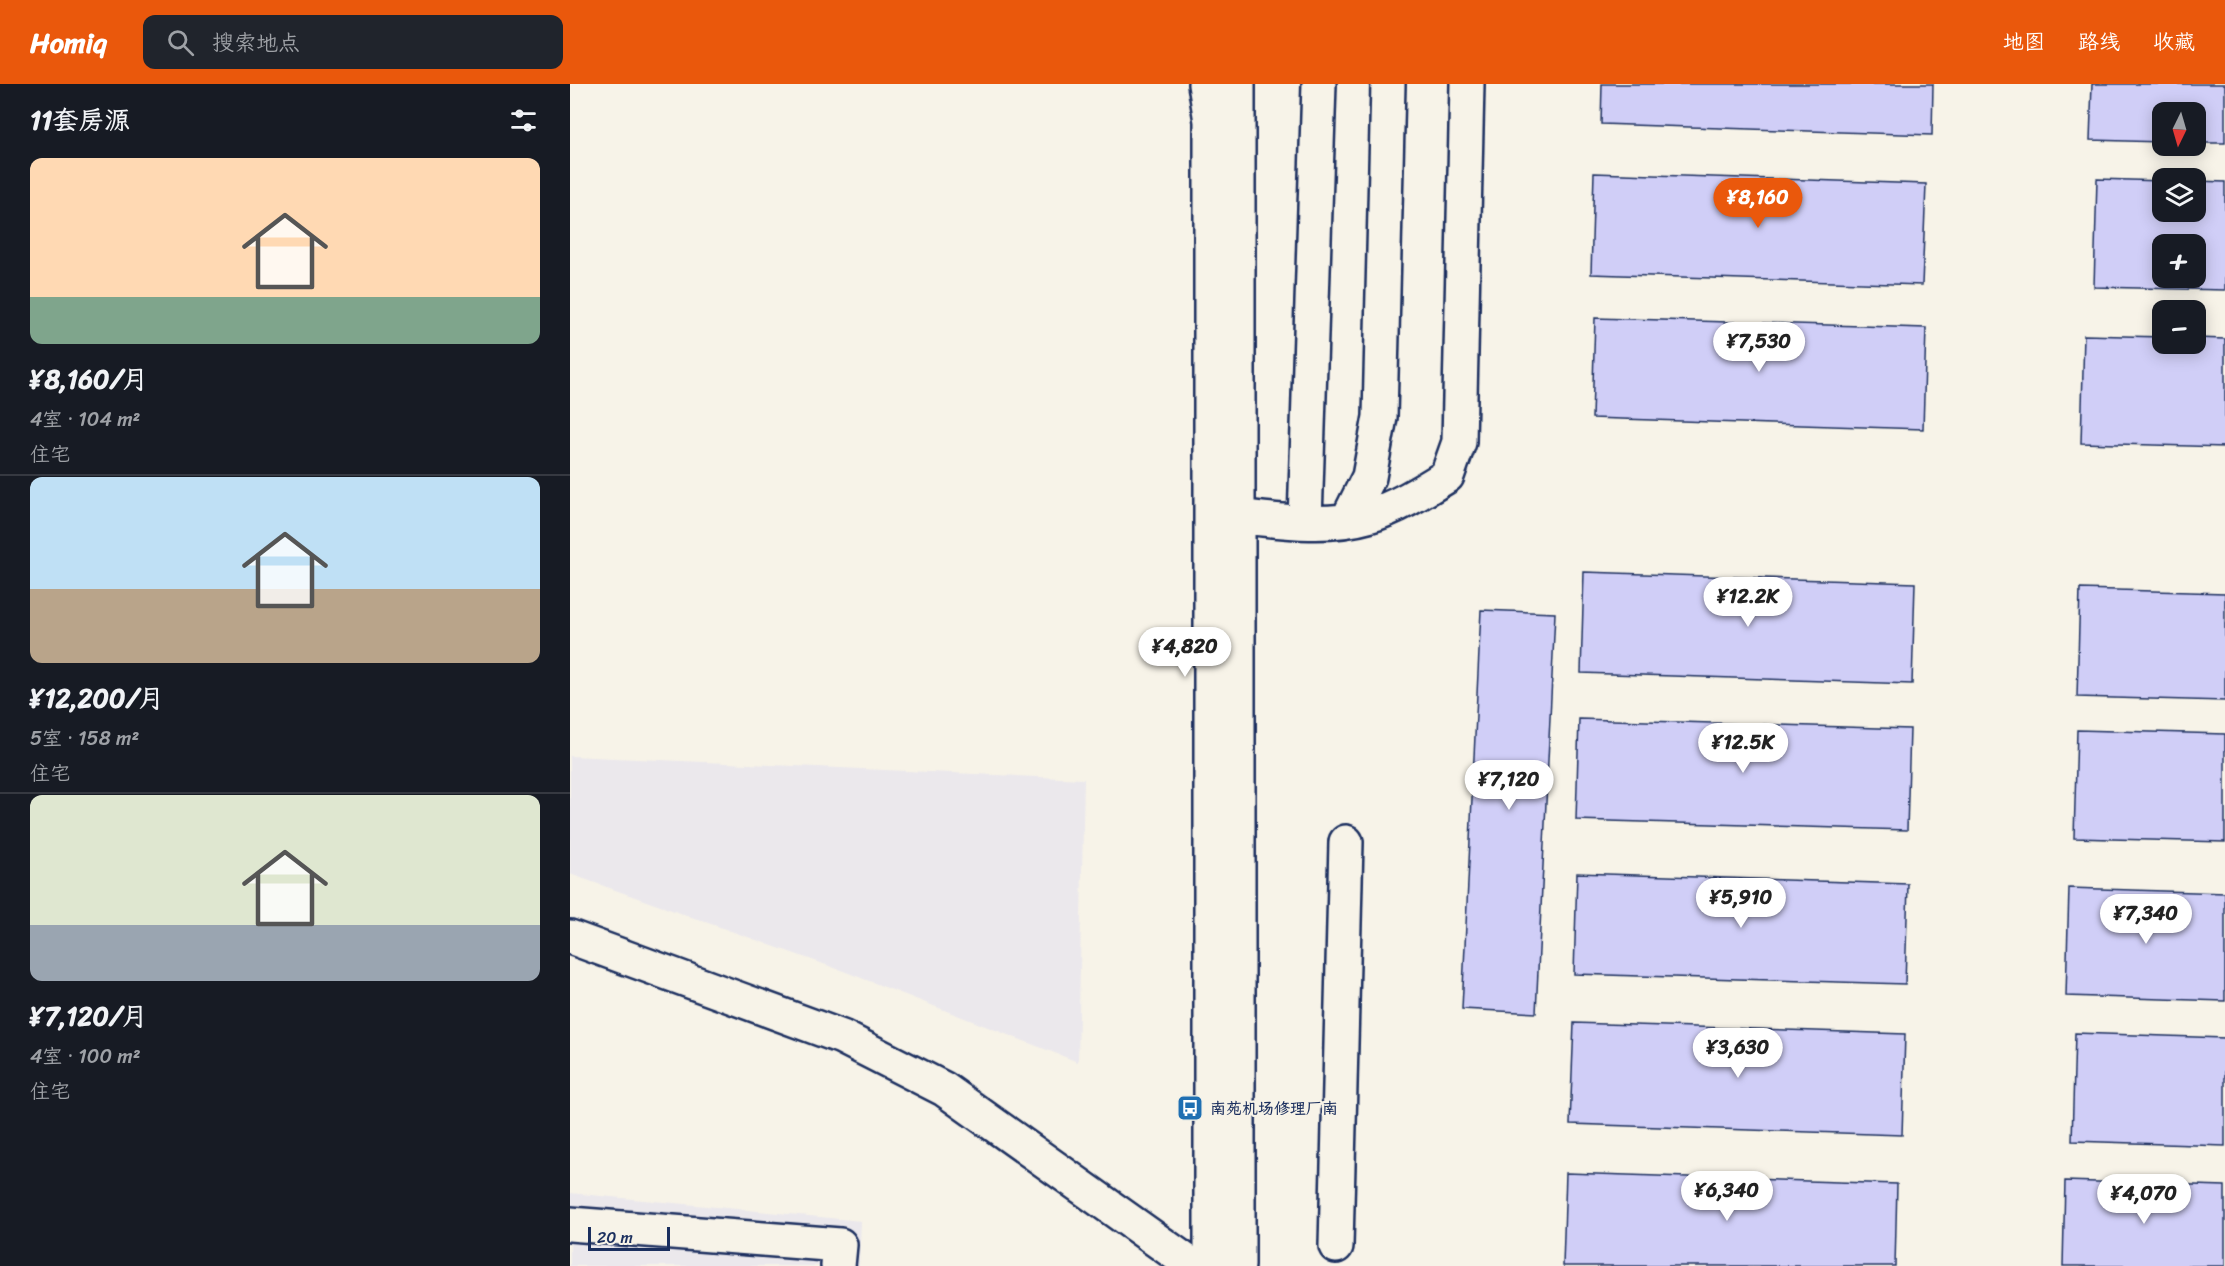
<!DOCTYPE html>
<html lang="zh">
<head>
<meta charset="utf-8">
<style>
  body { margin:0; font-family:Sriracha,"LXGW WenKai TC",sans-serif; background:#20242c; color:#f1f3f6; height:100vh; display:flex; flex-direction:column; font-size:22px; white-space:nowrap }
  * { box-sizing:border-box; margin:0 }
  p { font-size:20px; color:#9ea1a6 }
  .icon { flex:none; width:33px; height:33px; fill:none; stroke:currentColor; stroke-width:2; stroke-linecap:round; stroke-linejoin:round }
  .map { position:relative; flex:1; overflow:hidden }
  .panel { display:flex; flex-direction:column; background:#171b24; width:570px }
  .panel>* { flex:none }
  .needle { width:39px; rotate:185deg }
  .buttons { position:absolute; left:1582px; top:18px; display:grid; gap:12px }
  .buttons a { display:grid; place-items:center; width:54px; height:54px; border-radius:12px; background:#171b24; box-shadow:0 3px 15px #0003; font-size:30px }
  .scale { position:absolute; left:18px; bottom:15px; width:82px; box-sizing:border-box; padding-left:6px; border:3px solid #1b2f5e; border-top:0; font-size:16px; line-height:21px; white-space:nowrap; color:#1b2f5e; -webkit-text-stroke:4px #f7f3e8; paint-order:stroke }
  .price { position:absolute; translate:-50% -51px; padding:0 14px; border-radius:21px; background:#fff; color:#222; font-size:20px; line-height:39px; filter:drop-shadow(0 2px 3px #0008) }
  .price::after { content:''; position:absolute; left:50%; top:36px; width:18px; height:14px; margin-left:-9px; background:inherit; clip-path:polygon(0 0,100% 0,50% 100%) }
  .price.active { background:#ea580c; color:#fff }
  ul { padding:0; list-style:none }
  li { display:grid; align-content:center; gap:12px; height:318px; padding:0 30px }
  li+li { border-top:2px solid #363941 }
  li span { display:grid; place-items:center; height:186px; border-radius:12px; color:#555 }
  li>.icon { margin-inline-start:auto }
  span .icon { width:108px; height:108px; fill:#fffc; stroke-width:1 }
  li b { font-size:26px }
  h2 { display:flex; justify-content:space-between; align-items:center; height:72px; padding:0 30px; font-size:26px }
  header { display:flex; align-items:center; gap:36px; box-sizing:border-box; height:84px; padding:0 30px; background:#ea580c; color:#fff }
  header strong { font-size:28px }
  nav { display:flex; gap:33px; margin-inline-start:auto; font-size:21px }
  .search { width:420px; height:54px; background:#20242c; display:flex; align-items:center; gap:15px; box-sizing:border-box; padding:0 21px; border-radius:12px; color:#9ea1a6; font-size:22px }
  main { display:flex; flex:1; min-height:0 }
  .map>svg:first-child { display:block }
  .built { fill:#ebe8ec }
  .building { fill:#d0cef7; stroke:#1b2f5e; stroke-width:1.5; fill-rule:evenodd }
  .lines { fill:none; stroke-linecap:round; stroke-linejoin:round }
  .minor-casing { stroke:#1b2f5e; stroke-width:38 }
  .minor { stroke:#f7f3e8; stroke-width:33 }
  .labels { text-anchor:middle; dominant-baseline:central; stroke-width:4.5; stroke-linejoin:round; paint-order:stroke }
  .poi-label { font-size:16px; font-weight:bold; fill:#1b2f5e; stroke:#f7f3e8; text-anchor:start }
</style>
</head>
<body>
<header>
<strong>Homiq</strong>
<div class="search"><svg class="icon" aria-label="search" viewBox="0 0 24 24"><circle cx="10" cy="10" r="6"/><path d="M15 15l6 6"/></svg>搜索地点</div>
<nav><a>地图</a><a>路线</a><a>收藏</a></nav>
</header>
<main>
<section class="panel">
<h2>11套房源<svg class="icon" aria-label="filters" viewBox="0 0 24 24"><path d="M4 7h16M4 17h16"/><circle cx="9" cy="7" r="2"/><circle cx="15" cy="17" r="2"/></svg></h2>
<ul>
<li><span style="background:linear-gradient(#ffd9b3 75%,#7fa58c 0)"><svg class="icon" aria-label="home" viewBox="0 0 24 24"><path d="M3 11l9-7 9 7M6 9v11h12V9"/></svg></span><div><b>¥8,160/月</b><p>4室 · 104 m²</p><p>住宅</p></div></li>
<li><span style="background:linear-gradient(#bfe0f5 60%,#b9a48a 0)"><svg class="icon" aria-label="home" viewBox="0 0 24 24"><path d="M3 11l9-7 9 7M6 9v11h12V9"/></svg></span><div><b>¥12,200/月</b><p>5室 · 158 m²</p><p>住宅</p></div></li>
<li><span style="background:linear-gradient(#dfe7d0 70%,#9aa5b1 0)"><svg class="icon" aria-label="home" viewBox="0 0 24 24"><path d="M3 11l9-7 9 7M6 9v11h12V9"/></svg></span><div><b>¥7,120/月</b><p>4室 · 100 m²</p><p>住宅</p></div></li>
</ul>
</section>
<div class="map">
<svg width="1655" height="1182" viewBox="0 0 1655 1182">
  <rect width="100%" height="100%" fill="#f7f3e8"/>
  <filter id="ink" filterUnits="userSpaceOnUse"><feTurbulence type="fractalNoise" baseFrequency=".0167" numOctaves="2"/><feDisplacementMap in="SourceGraphic" scale="12" xChannelSelector="R" yChannelSelector="G"/><feConvolveMatrix kernelMatrix="1 2 1 2 8 2 1 2 1" color-interpolation-filters="sRGB"/></filter>
  <g filter="url(#ink)">
    <path class="built" d="M0,672l514,23 -6,283 -232,-90 -276,-98z
      M0,1109l291,28 -2,45h-289z"/>
    <path class="building" d="M1032,0h331l-1,51 -331,-11z
      M1522,0h133v59h-29v-31h-33v30l-73,-2z
      M1024,89l332,11 -4,101 -331,-11z
      M1527,95l66,2v31h33v-31l29,1v108l-131,-3zM1593,160h33v34h-33z
      M1025,234l331,10 -3,101 -331,-11z
      M1514,251l79,2v7h33v-6l29,1v108l-144,-4z
      M1014,488l331,11 -3,101 -331,-11z
      M1510,505l145,4v108l-148,-4z
      M911,526l74,3 -19,400 -74,-4z
      M1009,635l331,10 -3,101 -331,-10z
      M1507,646l148,4v108l-151,-4z
      M1007,789l331,11 -3,100 -331,-10z
      M1499,804l156,5v108l-159,-5z
      M1004,939l331,11 -3,101 -332,-11z
      M1505,949l150,5v108l-153,-5z
      M996,1089l331,11 -2,82h-332z
      M1495,1097l160,5v80h-162z"/>
    <g class="lines">
      <g class="minor-casing">
        <path id="minor" d="M635,0l6,37v1145
          M668,0v1182
          M645,430c49,4 105,16 153,2 28,-8 55,-25 79,-40l12,-34 8,-358
          M778,435l21,-42 11,-60 8,-333
          M735,437l14,-437
          M0,853l272,100 102,52 249,177
          M0,1140l270,21 -2,21
          M766,1162l10,-404"/>
      </g>
      <use href="#minor" class="minor"/>
    </g>
  </g>
  <defs>
    <g id="bus-square" transform="scale(1.35)"><rect x="-9" y="-9" width="18" height="18" rx="4" fill="#1f6fb2" stroke="#f7f3e8"/><path d="M-5-6H5V4H4V6H2V4H-2V6H-4V4H-5ZM-3.5-4V0h7V-4ZM-3.5 1.2v1.5H-2V1.2ZM2 1.2v1.5H3.5V1.2Z" fill="#fff"/></g>
  </defs>
  <g fill-rule="evenodd">
    <use href="#bus-square" x="620" y="1024"/>
  </g>
  <g class="labels">
    <g class="poi-label">
      <text x="640" y="1024">南苑机场修理厂南</text>
    </g>
  </g>
</svg>
<div class="buttons">
<a><svg class="needle" viewBox="-14 -14 28 28"><path d="M0-13l5 13h-10z" fill="#e53935"/><path d="M0 13l5-13h-10z" fill="#9ea1a6"/></svg></a>
<a><svg class="icon" aria-label="layers" viewBox="0 0 24 24"><path d="M12 4l9 5-9 5-9-5zM3 14l9 5 9-5"/></svg></a>
<a>+</a>
<a>−</a>
</div>
<div class="scale">20 m</div>
<b class="price active" style="left:1188px;top:145px">¥8,160</b>
<b class="price" style="left:1189px;top:289px">¥7,530</b>
<b class="price" style="left:1178px;top:544px">¥12.2K</b>
<b class="price" style="left:615px;top:594px">¥4,820</b>
<b class="price" style="left:1173px;top:690px">¥12.5K</b>
<b class="price" style="left:939px;top:727px">¥7,120</b>
<b class="price" style="left:1171px;top:845px">¥5,910</b>
<b class="price" style="left:1576px;top:861px">¥7,340</b>
<b class="price" style="left:1168px;top:995px">¥3,630</b>
<b class="price" style="left:1157px;top:1138px">¥6,340</b>
<b class="price" style="left:1574px;top:1141px">¥4,070</b>
</div>
</main>
</body>
</html>
